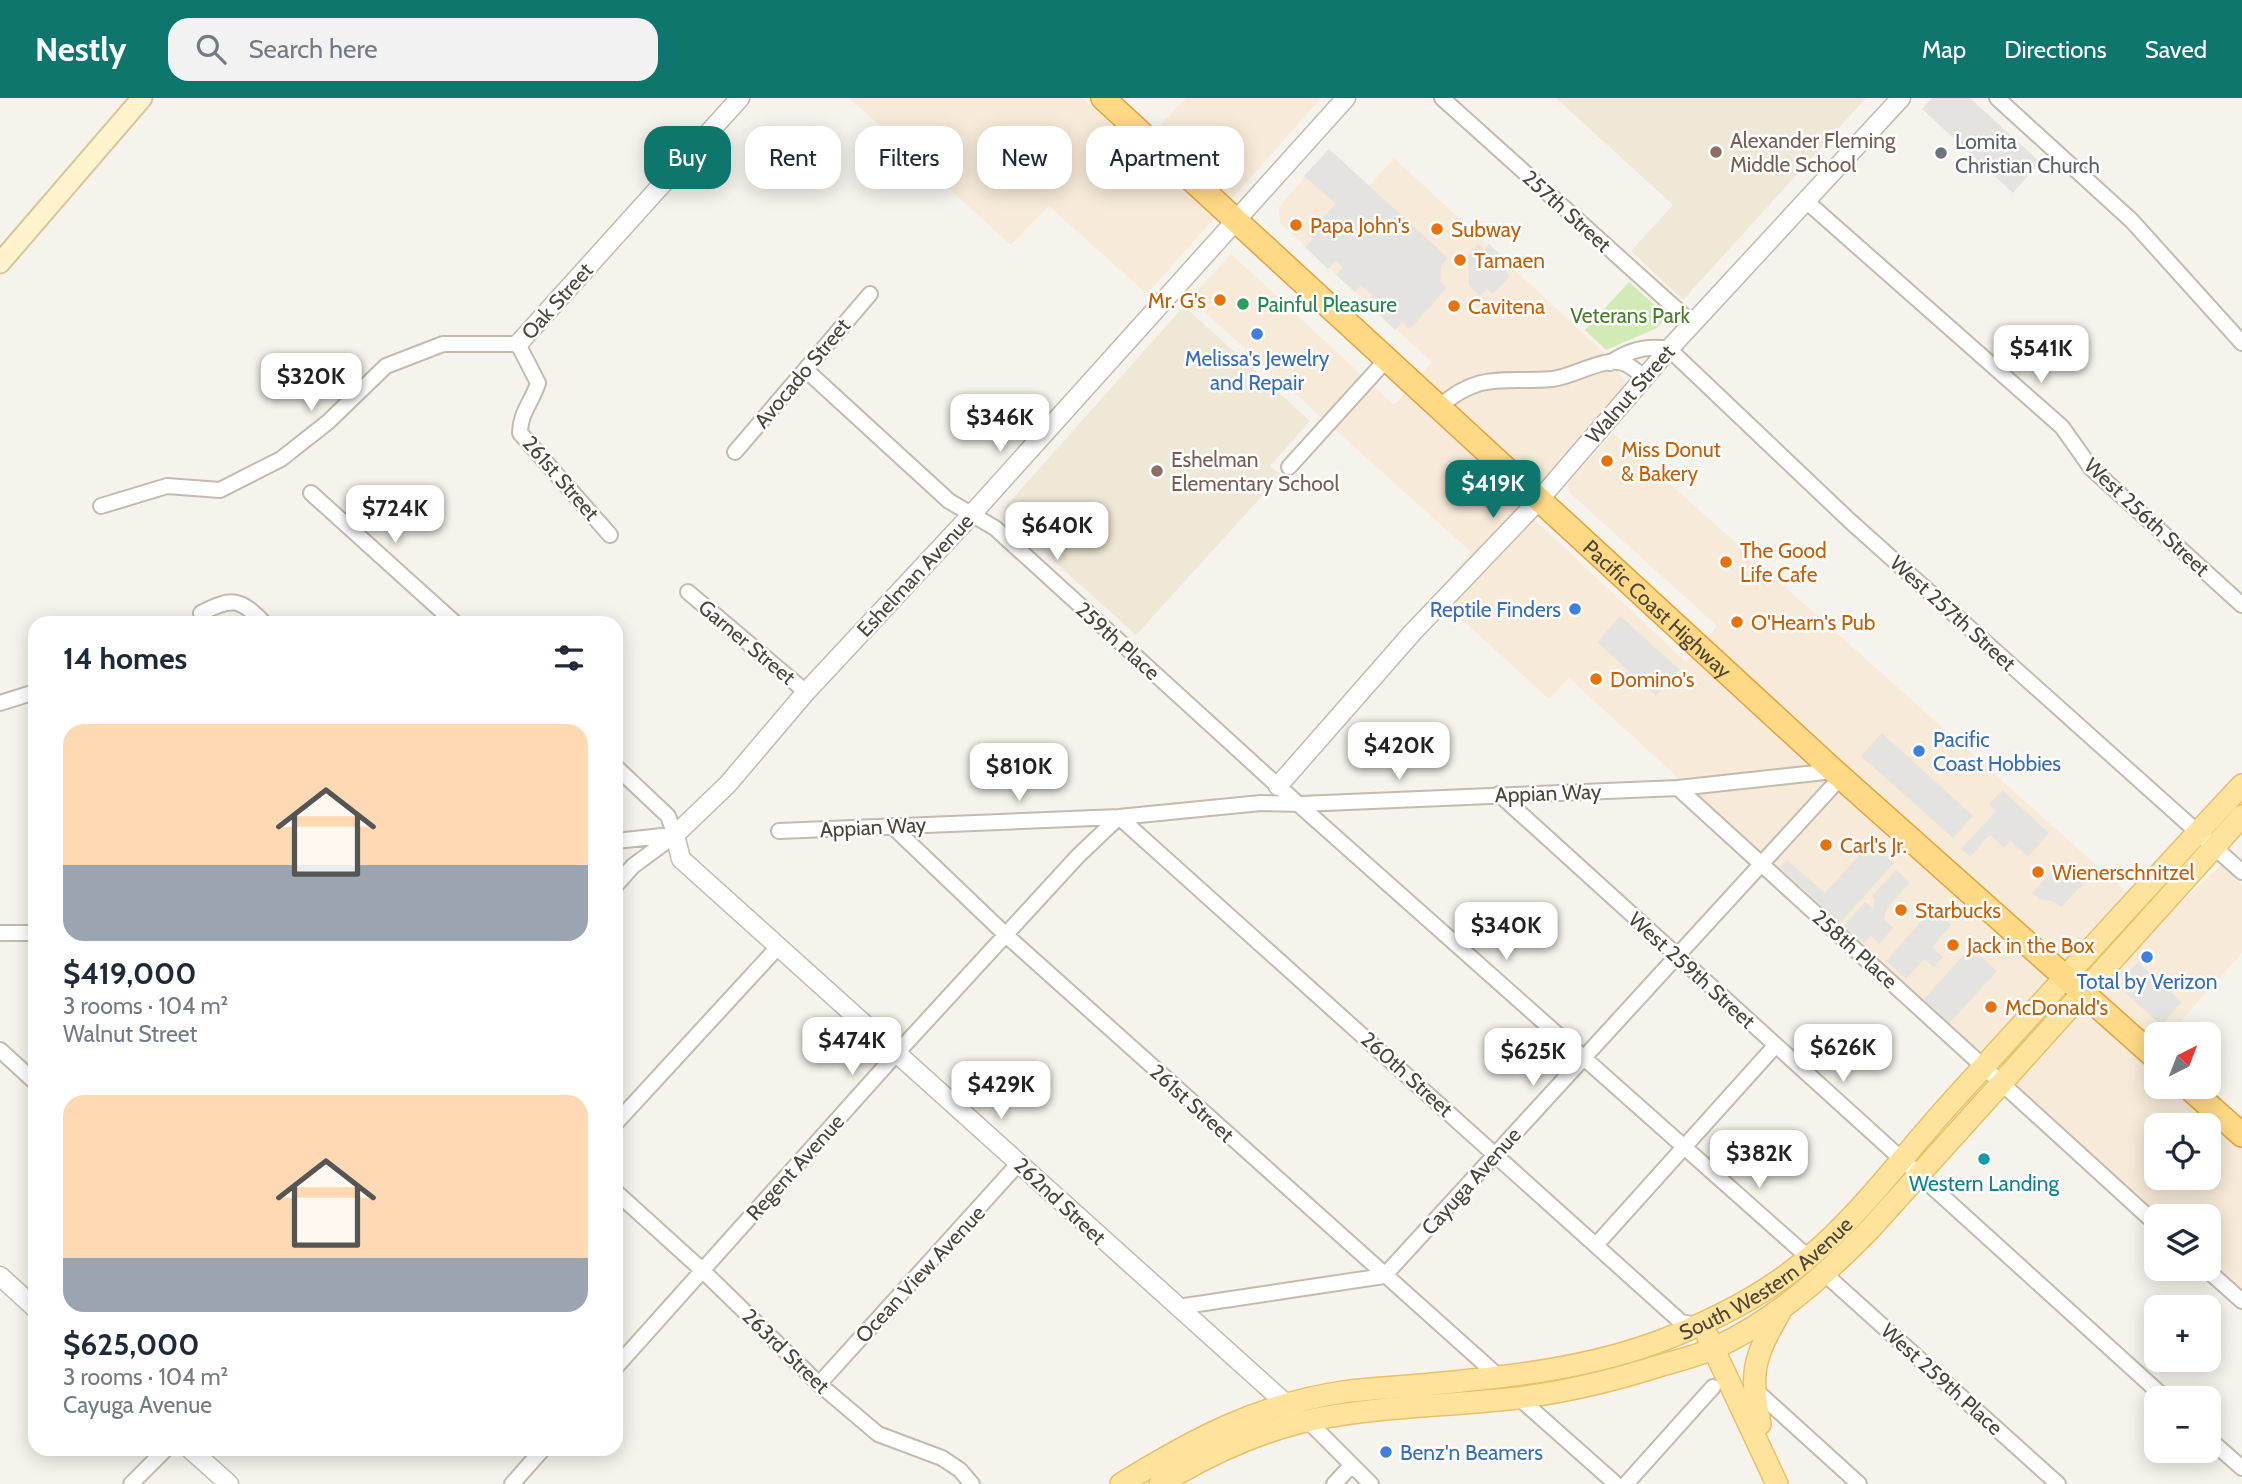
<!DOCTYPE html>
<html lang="en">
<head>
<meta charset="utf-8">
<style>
  body { margin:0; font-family:Cabin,sans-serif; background:#f2f2f3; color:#1f2937; height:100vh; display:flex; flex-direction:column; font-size:26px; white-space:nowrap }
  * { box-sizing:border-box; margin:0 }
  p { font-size:23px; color:#747a83 }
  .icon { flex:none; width:38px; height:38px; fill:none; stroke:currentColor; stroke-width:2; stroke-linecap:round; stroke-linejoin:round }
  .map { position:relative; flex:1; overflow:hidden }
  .panel { position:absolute; left:28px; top:518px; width:595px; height:840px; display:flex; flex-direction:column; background:#fff; border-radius:21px; box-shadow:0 4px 18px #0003 }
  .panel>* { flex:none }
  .banner { position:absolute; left:644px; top:28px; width:665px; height:63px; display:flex; gap:14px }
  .needle { width:46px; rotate:42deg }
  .fabs { position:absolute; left:2144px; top:924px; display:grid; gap:14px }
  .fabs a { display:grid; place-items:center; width:77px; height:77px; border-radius:14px; background:#fff; box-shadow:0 4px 18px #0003; font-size:35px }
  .price { position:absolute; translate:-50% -60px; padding:0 16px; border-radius:14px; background:#fff; color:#222; font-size:23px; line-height:46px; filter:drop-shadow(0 2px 4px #0008) }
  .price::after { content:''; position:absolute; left:50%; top:42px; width:21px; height:16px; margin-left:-10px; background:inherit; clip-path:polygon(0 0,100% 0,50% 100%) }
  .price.selected { background:#0f766e; color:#fff }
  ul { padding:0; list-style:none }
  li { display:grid; align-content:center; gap:14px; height:371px; padding:0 35px }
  li span { display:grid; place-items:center; height:217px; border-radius:21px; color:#555 }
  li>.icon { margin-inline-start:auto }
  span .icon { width:126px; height:126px; fill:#fffc; stroke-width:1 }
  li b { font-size:30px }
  h2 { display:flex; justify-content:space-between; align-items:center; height:84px; padding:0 35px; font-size:30px }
  .pill { padding:0 24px; border-radius:21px; background:#fff; box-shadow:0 4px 18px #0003; font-size:24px; line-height:63px }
  .pill.selected { background:#0f766e; color:#fff }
  header { display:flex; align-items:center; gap:42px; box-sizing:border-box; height:98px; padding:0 35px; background:#0f766e; color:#fff }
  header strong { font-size:33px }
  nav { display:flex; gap:38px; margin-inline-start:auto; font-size:24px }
  .search { width:490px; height:63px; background:#f2f2f3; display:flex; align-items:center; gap:18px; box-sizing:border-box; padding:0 24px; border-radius:21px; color:#747a83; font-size:26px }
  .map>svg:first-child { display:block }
  .commercial { fill:#f7ead8; fill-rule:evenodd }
  .education { fill:#efe8d6 }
  .park { fill:#d2eab5 }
  .parking { fill:#e5e3e0 }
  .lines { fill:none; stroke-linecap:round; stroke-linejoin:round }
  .minor-casing { stroke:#c2bbae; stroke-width:18 }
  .tertiary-casing { stroke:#c2bbae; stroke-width:21 }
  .secondary-casing { stroke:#d6c79b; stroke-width:23 }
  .primary-casing { stroke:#e6c16a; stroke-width:24 }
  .trunk-casing { stroke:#e0a43c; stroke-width:26 }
  .minor { stroke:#fff; stroke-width:14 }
  .tertiary { stroke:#fff; stroke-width:18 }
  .secondary { stroke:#fff3cd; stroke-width:19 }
  .primary { stroke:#ffe39c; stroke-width:21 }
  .trunk { stroke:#ffd985; stroke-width:23 }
  .education-dot { fill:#8d6e63; stroke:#fff; stroke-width:2.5 }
  .worship-dot { fill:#6b7280; stroke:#fff; stroke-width:2.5 }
  .food-dot { fill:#e8710a; stroke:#fff; stroke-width:2.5 }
  .leisure-dot { fill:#2e9e5b; stroke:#fff; stroke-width:2.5 }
  .shop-dot { fill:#3f7fe0; stroke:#fff; stroke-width:2.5 }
  .culture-dot { fill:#0f9aa8; stroke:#fff; stroke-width:2.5 }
  .labels { text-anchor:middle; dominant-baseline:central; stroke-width:5; stroke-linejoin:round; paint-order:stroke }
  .education-label { font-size:21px; fill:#785e54; stroke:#fff; text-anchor:start }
  .worship-label { font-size:21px; fill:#5b616d; stroke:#fff; text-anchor:start }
  .street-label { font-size:21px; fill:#4b4439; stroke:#fff }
  .food-label { font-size:21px; fill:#c56008; stroke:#fff; text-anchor:start }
  .leisure-label { font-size:21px; fill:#27864d; stroke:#fff; text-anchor:start }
  .park-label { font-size:21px; fill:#4a7f2a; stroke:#fff }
  .shop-label { font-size:21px; fill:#366cbe; stroke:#fff }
  .culture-label { font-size:21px; fill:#0d838f; stroke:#fff }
</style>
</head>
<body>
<header>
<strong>Nestly</strong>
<div class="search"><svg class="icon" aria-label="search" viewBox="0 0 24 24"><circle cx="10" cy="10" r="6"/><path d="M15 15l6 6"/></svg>Search here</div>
<nav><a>Map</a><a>Directions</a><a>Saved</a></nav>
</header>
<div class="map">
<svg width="2242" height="1386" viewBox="0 0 2242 1386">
  <rect width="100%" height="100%" fill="#f6f3ec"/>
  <path class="commercial" d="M849,0h233l57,50 47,-50h135l-174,196 -98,-88 -38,39z
    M1329,51l40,37 25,-28 207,192 27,35 -107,122 165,155 31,-36 -148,-134 -1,-9 45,-50 510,456 39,31 59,-55 21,20v68l-73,81h-13v15l-10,11 10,10v17h19l48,44 19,-20v184l-33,-30 -1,-49h-52l-587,-538 -20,21 -114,-104 36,-43 -281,-253 41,-45 163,151 38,-43 -152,-139 -1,-16zM2156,1027h52v53h-52z"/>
  <path class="education" d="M1556,0h310l-183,202 -52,-49 42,-46z
    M1184,208l126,115 -40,45 11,9 -145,160 -129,-116 -2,-12z"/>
  <path class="park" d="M1629,184l31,28 3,11 -6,7 -51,22 -21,-20z"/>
  <path class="parking" d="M1932,0h38l70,64 -27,31 -91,-84z
    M1329,51l119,109 -7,8 -1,15 7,7 -37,41 -8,-7 -7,8 -23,-22 6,-7 -17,-16 -6,7 -19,-17 7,-8 -7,-6 -8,8 -23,-22 8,-8 -5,-5 28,-30 -32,-28z
    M1478,146l6,5 5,-5 20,19 -5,6 6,7 -17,18 -6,-5 -7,7 -11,-10 -1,-30z
    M1620,518l60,54 -24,26 -59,-54z
    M1882,635l91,83 -20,22 -92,-82z
    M2002,692l47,43 -21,24 -18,-16 -6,7 -14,-13 -20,22 -9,-8 35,-38 -7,-7z
    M1871,744l23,21 -54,60 -60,-56 7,-7 38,33z
    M2062,762l6,7 17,2 7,6 -31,32 -6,-5 -16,-3 -7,-6z
    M1896,772l14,12 -24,28 -2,10 9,8 -13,16 -9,-8 -7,7 -20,-17 21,-24 8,7 2,-9 -3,-4z
    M1932,811l19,16 -19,22 11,10 -9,10 -10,-8 -18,20 -20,-18z
    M1971,849l26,24 -48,53 -26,-24z
    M2138,864l44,40 -21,23 -40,-36 6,-7 -4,-4z"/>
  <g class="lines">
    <g class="minor-casing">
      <path id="minor" d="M1442,0l251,226
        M1997,0l135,123 110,122
        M1806,103l256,226 29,41 151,137
        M1610,265c18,-13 37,-18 59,-14l181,172 392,351
        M807,273l142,130 46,27 283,258 531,472
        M1439,309c41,-36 63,-24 113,-28 22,-2 53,-24 74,-15 6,3 13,9 18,13
        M735,354l135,-158
        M1289,369l98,-108
        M311,395l144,130
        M101,408l66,-20 53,4 61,-31 47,-37 58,-56 57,-22h75l20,39c-6,19 -18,30 -18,50l90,102
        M688,494l118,100
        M201,515c31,-16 39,-15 63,10
        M0,605l35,-11
        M616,669l52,49 7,19
        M1678,690l478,436
        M1499,696l666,604
        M892,728l115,110 490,439
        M779,733l340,-14 142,-14 40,1 377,-16 156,-17
        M616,743l55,-6
        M616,787l17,-19 42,-31
        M0,835h35
        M0,952l35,32
        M616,1025l162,-176
        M616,1094l86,78 117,114 59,50 64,24 18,12 12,14
        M1596,1147l179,-199
        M2206,1171l36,32
        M1826,1177l232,209
        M1178,1209l206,-31 457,-499
        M616,1269l281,-314 181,-197 41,-39 562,505 16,3
        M819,1286l200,-221
        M1762,1298l97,88
        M1519,1300l97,86
        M1308,1323l63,63
        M2208,1340l34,30
        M131,1386l35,-35
        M512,1386l31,-35
        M1334,1386l17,-18
        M1626,1386l87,-97"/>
    </g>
    <g class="tertiary-casing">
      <path id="tertiary" d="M518,246l222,-246
        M1278,688l135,-154 126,-132 130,-151 232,-251
        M0,1178l35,32
        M1293,1312l-612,-551 -6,-24 53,-51 78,-92 166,-178 374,-416
        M190,1351l39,35"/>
    </g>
    <g class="secondary-casing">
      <path id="secondary" d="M0,165l142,-165"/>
    </g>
    <g class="primary-casing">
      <g id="primary">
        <path d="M1708,1239l69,147"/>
        <path d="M1760,1326c-11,-52 -6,-67 20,-112"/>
        <path id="s1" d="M1121,1386c73,-45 136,-79 222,-92 30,-4 60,-5 89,-8 77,-7 158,-16 231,-44 49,-19 104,-47 144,-81 53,-44 95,-102 141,-153 97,-107 195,-215 294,-321"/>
        <path d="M1160,1386c46,-28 98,-53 151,-64 68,-14 137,-14 206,-22 48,-6 98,-18 145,-33 18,-5 38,-10 55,-18 61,-29 108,-72 154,-119l371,-412"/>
      </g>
    </g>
    <g class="trunk-casing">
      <g id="trunk">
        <path id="s2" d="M1103,0l731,673 322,287"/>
        <path d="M2188,989l54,48"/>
      </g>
    </g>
    <use href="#minor" class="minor"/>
    <use href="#tertiary" class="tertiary"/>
    <use href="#secondary" class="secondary"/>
    <use href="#primary" class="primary"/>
    <use href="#trunk" class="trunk"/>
  </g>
  <g class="education-dot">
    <circle cx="1716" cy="54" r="7"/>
    <circle cx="1157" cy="373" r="7"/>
  </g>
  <circle class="worship-dot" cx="1941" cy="55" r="7"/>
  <g class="food-dot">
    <circle cx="1296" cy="127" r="7"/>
    <circle cx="1437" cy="131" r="7"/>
    <circle cx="1460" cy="162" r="7"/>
    <circle cx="1220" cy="202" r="7"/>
    <circle cx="1454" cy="208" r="7"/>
    <circle cx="1607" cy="363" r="7"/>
    <circle cx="1726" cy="464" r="7"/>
    <circle cx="1737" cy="524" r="7"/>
    <circle cx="1596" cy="581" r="7"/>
    <circle cx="1826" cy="747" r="7"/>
    <circle cx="2038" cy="774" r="7"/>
    <circle cx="1901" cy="812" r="7"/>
    <circle cx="1953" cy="847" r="7"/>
    <circle cx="1991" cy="909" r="7"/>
  </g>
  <circle class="leisure-dot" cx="1243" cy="206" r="7"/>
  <g class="shop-dot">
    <circle cx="1257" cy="236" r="7"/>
    <circle cx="1575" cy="511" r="7"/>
    <circle cx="1919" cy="653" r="7"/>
    <circle cx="2147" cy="859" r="7"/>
    <circle cx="1386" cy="1354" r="7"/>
  </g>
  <circle class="culture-dot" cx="1984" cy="1061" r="7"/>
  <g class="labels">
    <g class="education-label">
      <text x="1730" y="42">Alexander Fleming<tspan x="1730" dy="24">Middle School</tspan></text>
      <text x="1171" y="361">Eshelman<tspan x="1171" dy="24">Elementary School</tspan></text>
    </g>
    <g class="worship-label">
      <text x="1955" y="43">Lomita<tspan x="1955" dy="24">Christian Church</tspan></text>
    </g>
    <g class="street-label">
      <text transform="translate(1567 113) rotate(42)">257th Street</text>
      <text transform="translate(557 203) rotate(-48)">Oak Street</text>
      <text transform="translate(802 275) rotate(-50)">Avocado Street</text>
      <text transform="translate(1630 296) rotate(-49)">Walnut Street</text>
      <text transform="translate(561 380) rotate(49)">261st Street</text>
      <text transform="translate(2147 419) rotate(43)">West 256th Street</text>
      <text transform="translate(915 477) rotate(-47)">Eshelman Avenue</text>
      <text stroke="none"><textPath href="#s2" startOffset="754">Pacific Coast Highway</textPath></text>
      <text transform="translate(1953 515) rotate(42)">West 257th Street</text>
      <text transform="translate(1118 543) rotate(42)">259th Place</text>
      <text transform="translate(747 544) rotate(40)">Garner Street</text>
      <text transform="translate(1548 695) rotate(-2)">Appian Way</text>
      <text transform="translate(873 729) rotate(-3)">Appian Way</text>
      <text transform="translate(1855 851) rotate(42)">258th Place</text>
      <text transform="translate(1692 872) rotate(42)">West 259th Street</text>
      <text transform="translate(1407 976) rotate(42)">260th Street</text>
      <text transform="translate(1192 1005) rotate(42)">261st Street</text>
      <text transform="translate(795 1069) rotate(-48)">Regent Avenue</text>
      <text transform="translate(1471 1083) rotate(-48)">Cayuga Avenue</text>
      <text transform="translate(1060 1103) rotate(43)">262nd Street</text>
      <text transform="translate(920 1176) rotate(-47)">Ocean View Avenue</text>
      <text stroke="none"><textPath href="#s1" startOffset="688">South Western Avenue</textPath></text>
      <text transform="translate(786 1253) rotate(44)">263rd Street</text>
      <text transform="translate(1942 1281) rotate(42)">West 259th Place</text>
    </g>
    <g class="food-label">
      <text x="1310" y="127">Papa John's</text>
      <text x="1451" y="131">Subway</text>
      <text x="1474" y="162">Tamaen</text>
      <text x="1206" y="202" text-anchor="end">Mr. G's</text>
      <text x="1468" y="208">Cavitena</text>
      <text x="1621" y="351">Miss Donut<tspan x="1621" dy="24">&amp; Bakery</tspan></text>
      <text x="1740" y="452">The Good<tspan x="1740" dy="24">Life Cafe</tspan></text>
      <text x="1751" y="524">O'Hearn's Pub</text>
      <text x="1610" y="581">Domino's</text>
      <text x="1840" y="747">Carl's Jr.</text>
      <text x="2052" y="774">Wienerschnitzel</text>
      <text x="1915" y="812">Starbucks</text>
      <text x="1967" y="847">Jack in the Box</text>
      <text x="2005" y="909">McDonald's</text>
    </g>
    <g class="leisure-label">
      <text x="1257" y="206">Painful Pleasure</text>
    </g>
    <g class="park-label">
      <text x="1630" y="217">Veterans Park</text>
    </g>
    <g class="shop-label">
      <text x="1257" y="260">Melissa's Jewelry<tspan x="1257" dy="24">and Repair</tspan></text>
      <text x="1561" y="511" text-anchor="end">Reptile Finders</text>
      <text x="1933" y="641" text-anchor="start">Pacific<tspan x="1933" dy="24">Coast Hobbies</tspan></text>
      <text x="2147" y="883">Total by Verizon</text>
      <text x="1400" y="1354" text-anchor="start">Benz'n Beamers</text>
    </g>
    <g class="culture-label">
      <text x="1984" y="1085">Western Landing</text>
    </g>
  </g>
</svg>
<div class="fabs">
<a><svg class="needle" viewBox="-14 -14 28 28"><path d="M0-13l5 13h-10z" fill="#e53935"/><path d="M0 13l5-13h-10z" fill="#747a83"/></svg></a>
<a><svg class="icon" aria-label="locate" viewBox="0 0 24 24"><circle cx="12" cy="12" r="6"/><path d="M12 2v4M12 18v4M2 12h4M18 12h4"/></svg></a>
<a><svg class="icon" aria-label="layers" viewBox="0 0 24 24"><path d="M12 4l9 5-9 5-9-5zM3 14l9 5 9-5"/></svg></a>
<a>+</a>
<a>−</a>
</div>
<b class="price" style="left:2041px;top:287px">$541K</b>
<b class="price" style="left:311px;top:315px">$320K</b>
<b class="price" style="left:1000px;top:356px">$346K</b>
<b class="price selected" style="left:1493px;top:422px">$419K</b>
<b class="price" style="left:395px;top:447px">$724K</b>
<b class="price" style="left:1057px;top:464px">$640K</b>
<b class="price" style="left:1399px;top:684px">$420K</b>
<b class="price" style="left:1019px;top:705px">$810K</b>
<b class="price" style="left:1506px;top:864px">$340K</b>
<b class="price" style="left:852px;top:979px">$474K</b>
<b class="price" style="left:1843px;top:986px">$626K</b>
<b class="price" style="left:1533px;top:990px">$625K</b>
<b class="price" style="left:1001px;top:1023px">$429K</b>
<b class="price" style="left:1759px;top:1092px">$382K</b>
<div class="banner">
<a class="pill selected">Buy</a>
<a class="pill">Rent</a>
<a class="pill">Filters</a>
<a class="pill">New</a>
<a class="pill">Apartment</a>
</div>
<section class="panel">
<h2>14 homes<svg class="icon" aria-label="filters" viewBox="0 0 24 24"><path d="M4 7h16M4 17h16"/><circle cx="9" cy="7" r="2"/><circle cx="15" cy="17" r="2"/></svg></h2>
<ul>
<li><span style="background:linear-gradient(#ffd9b3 65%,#9aa5b1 0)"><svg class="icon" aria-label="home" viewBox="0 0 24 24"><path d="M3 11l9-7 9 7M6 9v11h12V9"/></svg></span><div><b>$419,000</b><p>3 rooms · 104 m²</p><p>Walnut Street</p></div></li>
<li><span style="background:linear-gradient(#ffd9b3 75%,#9aa5b1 0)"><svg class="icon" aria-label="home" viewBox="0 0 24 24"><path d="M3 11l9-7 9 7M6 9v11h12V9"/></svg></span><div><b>$625,000</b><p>3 rooms · 104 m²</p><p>Cayuga Avenue</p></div></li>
</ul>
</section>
</div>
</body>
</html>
